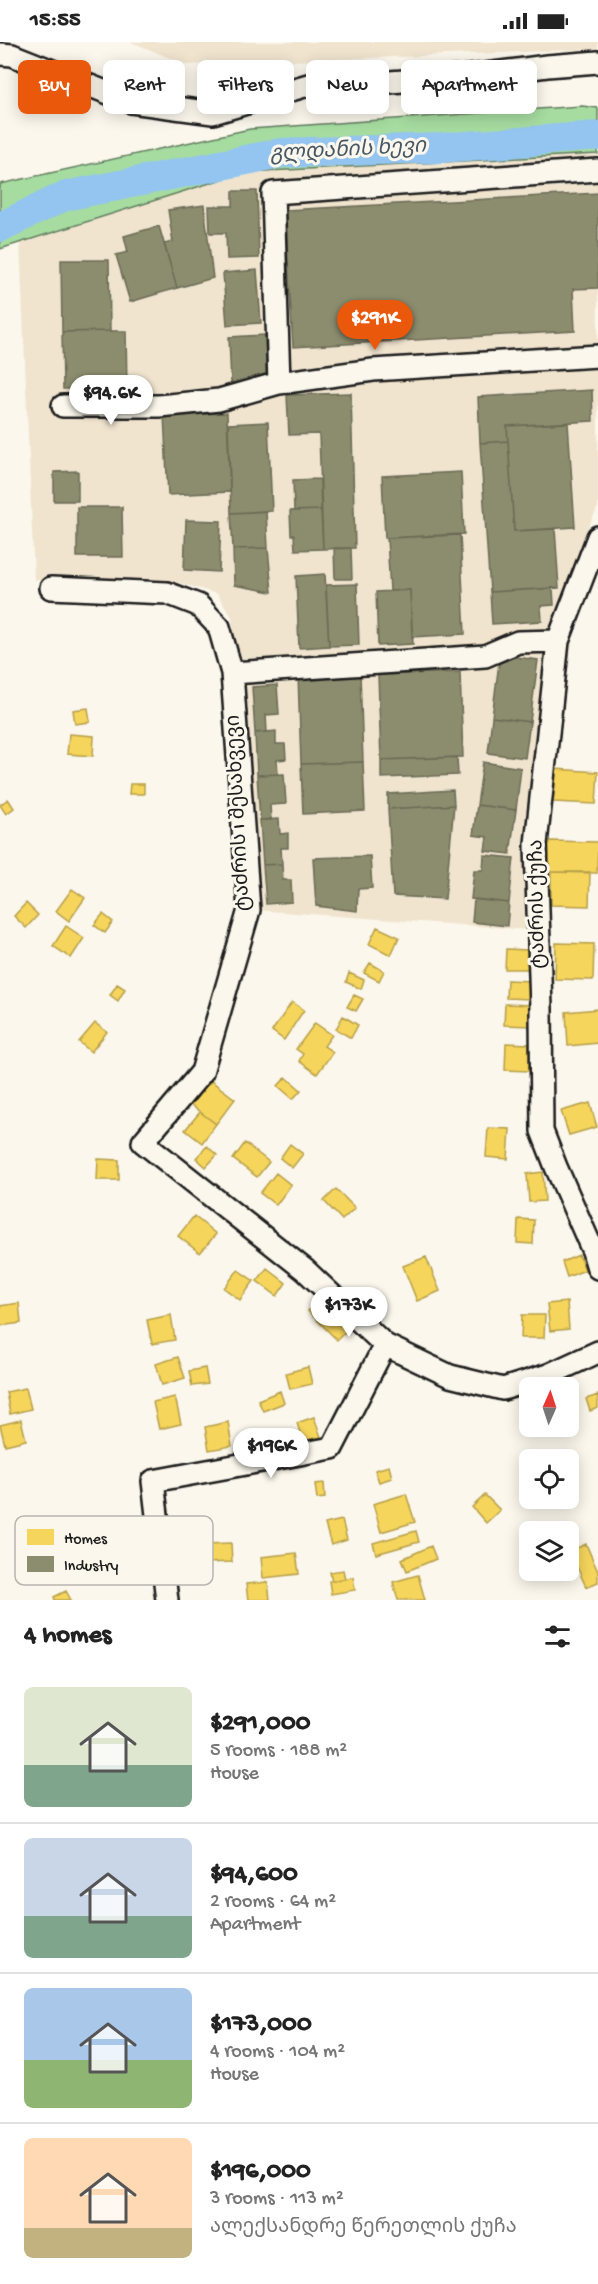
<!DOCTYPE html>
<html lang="en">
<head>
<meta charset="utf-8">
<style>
  body { margin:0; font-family:"Gochi Hand","Noto Sans Georgian",sans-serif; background:#f6f6f6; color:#222; height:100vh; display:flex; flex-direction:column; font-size:22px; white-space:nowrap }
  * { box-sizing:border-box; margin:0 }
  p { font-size:20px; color:#767676 }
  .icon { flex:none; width:33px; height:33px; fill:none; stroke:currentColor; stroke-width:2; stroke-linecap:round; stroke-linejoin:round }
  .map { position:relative; height:1558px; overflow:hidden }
  .details { display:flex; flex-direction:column; background:#fff; flex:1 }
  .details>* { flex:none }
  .hud { position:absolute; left:18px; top:18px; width:562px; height:54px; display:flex; gap:12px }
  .needle { width:39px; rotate:3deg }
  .buttons { position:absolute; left:519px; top:1335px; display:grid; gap:12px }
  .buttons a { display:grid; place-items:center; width:60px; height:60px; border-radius:9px; background:#fff; box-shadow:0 3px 15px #0003; font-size:30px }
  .price { position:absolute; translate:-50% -51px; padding:0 14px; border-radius:21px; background:#fff; color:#222; font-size:20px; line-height:39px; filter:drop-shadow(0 2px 3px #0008) }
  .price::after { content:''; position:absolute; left:50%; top:36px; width:18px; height:14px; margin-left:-9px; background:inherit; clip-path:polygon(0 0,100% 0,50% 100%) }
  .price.on { background:#ea580c; color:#fff }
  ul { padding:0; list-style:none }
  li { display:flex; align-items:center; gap:18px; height:150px; padding:0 24px }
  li+li { border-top:2px solid #e0e0e0 }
  li span { display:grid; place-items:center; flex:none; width:168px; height:120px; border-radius:9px; color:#555 }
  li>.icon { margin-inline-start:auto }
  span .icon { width:72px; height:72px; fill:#fffc; stroke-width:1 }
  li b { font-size:26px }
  h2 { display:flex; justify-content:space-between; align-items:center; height:72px; padding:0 24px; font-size:26px }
  .tag { padding:0 21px; border-radius:9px; background:#fff; box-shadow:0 3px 15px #0003; font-size:21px; line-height:54px }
  .tag.on { background:#ea580c; color:#fff }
  .status { display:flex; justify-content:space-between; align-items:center; height:42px; padding:0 30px; background:#fff; direction:ltr }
  .status svg { height:16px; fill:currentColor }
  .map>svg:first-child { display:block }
  .built { fill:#f0e4cf }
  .green { fill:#a6dca0; stroke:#617c5e; stroke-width:1.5 }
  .homes { fill:#f6d55c; stroke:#b59e49; stroke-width:1.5 }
  .industry { fill:#8c8c6e; stroke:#6a6a55; stroke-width:1.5 }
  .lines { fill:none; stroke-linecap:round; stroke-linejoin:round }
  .river { stroke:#93c5f0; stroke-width:30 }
  .minor-casing { stroke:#1c1c1c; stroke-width:26 }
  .minor { stroke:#fbf7ec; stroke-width:21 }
  .labels { text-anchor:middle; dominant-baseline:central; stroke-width:6; stroke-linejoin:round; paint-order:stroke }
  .street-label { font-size:20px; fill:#1c1c1c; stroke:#fbf7ec }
  .water-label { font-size:21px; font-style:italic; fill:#465766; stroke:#fbf7ec }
  .key { fill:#fbf7ec; stroke:#b8b5ae; stroke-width:1.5 }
  .key-label { font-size:16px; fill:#1c1c1c }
</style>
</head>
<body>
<div class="status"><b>15:55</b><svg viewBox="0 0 49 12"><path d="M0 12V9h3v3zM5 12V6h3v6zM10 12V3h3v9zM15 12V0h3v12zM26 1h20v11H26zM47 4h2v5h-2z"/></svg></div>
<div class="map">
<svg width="598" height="1558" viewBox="0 0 598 1558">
  <rect width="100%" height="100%" fill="#fbf7ec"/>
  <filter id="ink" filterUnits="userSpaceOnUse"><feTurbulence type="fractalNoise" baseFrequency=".0167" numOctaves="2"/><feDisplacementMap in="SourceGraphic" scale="12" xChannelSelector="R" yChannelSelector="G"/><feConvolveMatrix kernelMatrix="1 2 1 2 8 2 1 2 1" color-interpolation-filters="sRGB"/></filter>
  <g filter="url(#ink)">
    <path class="built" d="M131,0h467v7l-411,16z
      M598,112v353l-9,19 -59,404 -276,-20 -22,-293 -15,-23 -41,-12 -142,-2 -14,-337 225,-71z"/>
    <path class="green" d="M582,64l16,2v46l-353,18 -245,77v-65l250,-55z"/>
    <path class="homes" d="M88,666l2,14 -15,2 -2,-14z
      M69,692l25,2 -1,20 -26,-2z
      M555,727l43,3 -2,32 -43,-2z
      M130,742h14v10h-15z
      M8,757l6,9 -8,6 -6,-9z
      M549,799l49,1 -1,31 -49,-1z
      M551,830h39l-1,34 -38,-1z
      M72,847l13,9 -16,23 -13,-10z
      M26,861l12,12 -12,13 -12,-12z
      M103,872l10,8 -8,11 -11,-8z
      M66,884l18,12 -13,20 -18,-12z
      M377,885l22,10 -8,18 -22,-11z
      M556,901l38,1 -1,36 -38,-1z
      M506,907l22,1v19h-23z
      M370,921l14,8 -5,10 -15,-8z
      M349,931l15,7 -3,9 -15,-7z
      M507,938l24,1v18l-25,-1z
      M117,942l8,5 -7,12 -8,-6z
      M354,953l9,4 -7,12 -9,-4z
      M292,960l12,8 -20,30 -12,-9z
      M505,962l27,1 -1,21 -27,-1z
      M598,967v34l-30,3 -2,-34z
      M343,974l15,9 -7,13 -15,-9z
      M95,981l12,9 -16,20 -12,-10z
      M315,981l17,12 -8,11 9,6 -16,22 -18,-13 4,-7 -7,-5z
      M506,1001l23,1v27l-24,-1z
      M286,1035l15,13 -8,9 -15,-13z
      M210,1038l25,19 -19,25 -25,-19z
      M590,1061l7,24 -28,8 -8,-24z
      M200,1070l16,12 -14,19 -17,-13z
      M488,1086l22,1 -2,30 -22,-2z
      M245,1101l24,19 -12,15 -24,-18z
      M290,1102l13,10 -11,14 -12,-10z
      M207,1104l10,9 -11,12 -10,-9z
      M98,1117l21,1v20h-22z
      M543,1130l2,29 -16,1 -2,-28z
      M276,1131l15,12 -15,20 -16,-12z
      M336,1147l19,19 -13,12 -18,-19z
      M194,1174l22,18 -16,19 -22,-17z
      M518,1177l16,1 -1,24 -16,-1z
      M579,1213l6,15 -18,7 -5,-15z
      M426,1215l14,34 -23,10 -14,-35z
      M267,1226l19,15 -9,13 -20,-15z
      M238,1228l16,11 -14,19 -16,-12z
      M321,1256l29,29 -13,13 -29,-29z
      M567,1260l2,27 -19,2 -3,-27z
      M19,1261l2,20 -21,3v-20z
      M171,1273l4,25 -23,4 -5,-24z
      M522,1273h23l-1,23h-23z
      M178,1315l7,21 -23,7 -6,-21z
      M308,1325l4,17 -22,5 -4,-16z
      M205,1326l3,16 -16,2 -3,-15z
      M26,1346l5,21 -21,5 -4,-22z
      M280,1349l4,12 -21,8 -5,-11z
      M598,1353v13l-8,3 -4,-12z
      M175,1355l6,27 -22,5 -6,-27z
      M530,1356v17h-6v-15z
      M314,1375l7,20 -18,5 -6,-19z
      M21,1378l5,20 -21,5 -5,-20z
      M228,1380l4,24 -23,4 -4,-23z
      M389,1424l3,12 -13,4 -4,-12z
      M324,1441l1,15 -8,1 -2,-15z
      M406,1452l9,28 -34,10 -8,-28z
      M485,1453l15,15 -14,13 -14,-16z
      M342,1478l5,20 -16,5 -6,-21z
      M416,1489l3,11 -43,12 -3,-11z
      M231,1501l1,19 -26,1 -1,-19z
      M586,1502l12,28v10l-12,5 -16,-36z
      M431,1504l5,13 -29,12 -5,-12z
      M296,1511l3,21 -36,4 -2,-21z
      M343,1528l2,9 -13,2 -2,-9z
      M418,1533l7,25h-27l-5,-18z
      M353,1535l2,13 -24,4 -2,-13z
      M268,1540l2,18h-22l-2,-16z
      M66,1549l5,9h-16l-1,-3z"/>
    <path class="industry" d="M233,149h24l2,67 -32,1 -1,-26h-16l-1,-27h24z
      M598,151v95l-25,1 2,42 -282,16 -8,-137z
      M204,163l9,73 -36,10 -13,-44 9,-2 -5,-32z
      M159,184l18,62 -47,14 -14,-47 12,-3 -4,-16z
      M61,218h48l1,71 -48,1z
      M257,228l4,53 -34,2 -4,-52z
      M110,289h16l1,57 -64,1 -1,-57z
      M265,293l2,46 -36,2 -2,-46z
      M592,348l1,31 -86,5 1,15 -28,2 -2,-46z
      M351,351l4,155 -32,1 -4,-115 -30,1 -2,-40z
      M227,371l3,79 -62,3 -4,-80z
      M268,380l4,89 -41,2 -3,-89z
      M568,381l7,104 -61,4 -7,-105z
      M508,399l6,90 41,-2 4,59 -69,4 -10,-149z
      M78,429v30h-24v-29z
      M461,430l3,62 -79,4 -3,-62z
      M320,437l1,31 -27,1 -1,-31z
      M77,465h45l1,50h-46z
      M321,468l2,39 -28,1 -1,-15h-3l-1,-24z
      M266,469l2,37 -35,1 -2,-36z
      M186,478l35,1 -2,51 -35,-2z
      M460,493l5,99 -53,3 -2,-47 -20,1 -3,-53z
      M268,506l4,44 -38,-7 -1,-36z
      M334,506h17l1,31h-17z
      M325,532l4,72 -30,2 -3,-72z
      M357,542l2,61 -30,1 -3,-61z
      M553,546l1,17 -13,1 1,15 -50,3 -2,-32z
      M410,548l3,54 -35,2 -2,-54z
      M500,613l38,5 -8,62 -38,-5z
      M460,630l3,85 -82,3 -3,-85z
      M360,631l3,89 -62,2 -3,-89z
      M277,643l2,29 -13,1 1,17 -12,1 -3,-46z
      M492,675l38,5 -5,36 -37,-5z
      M276,689v13h9l1,15 -9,1 1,14 -21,1 -2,-42z
      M457,715l1,18 -77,3v-18z
      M363,720l2,49 -62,3 -2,-50z
      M483,720l38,6 -5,42 -39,-5z
      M284,732l2,30 -16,1 1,15h-11l-3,-45z
      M453,748l1,15 -66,4v-15z
      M454,763l-9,94 -52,-3 -5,-87z
      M477,763l39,5 -6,44 -25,-3 2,-14 -14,-2z
      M279,777l1,15 8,-1v15h-7l1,16 -19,1 -3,-45z
      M484,813l30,3 -5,45 -38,-4 3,-29h9z
      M370,814l2,32 -14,1 -1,22 -41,-5 -3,-48z
      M282,822l1,16h8l1,22 -26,2 -3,-39z
      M474,857l35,4 -2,23 -35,-4z"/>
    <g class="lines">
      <path class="river" d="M0,185l65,-31 216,-43 159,-5 158,-12"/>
      <g class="minor-casing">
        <path id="minor" d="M0,12l12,1 119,47 82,11 95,-28 81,-3 74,-5 84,-11 51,-4
          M279,341l-6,-190 325,-23
          M63,364h96l60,-6 60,-17 94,-13 225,-14
          M598,495l-40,104 -22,203 5,165 1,122 14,36 37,84 5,17
          M51,546l116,5 31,12 21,22 13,46 17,237 -47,162 -59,70 162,128 80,75 65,31 53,13 45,-14 50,-23
          M232,631l253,-17 33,-14 40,-1
          M167,1558l-14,-119 179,-33 53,-103"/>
      </g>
      <use href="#minor" class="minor"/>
    </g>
  </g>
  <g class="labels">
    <g class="street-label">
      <text transform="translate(240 771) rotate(-93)">ტაძრის I შესახვევი</text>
      <text transform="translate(539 862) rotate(-91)">ტაძრის ქუჩა</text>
    </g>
    <g class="water-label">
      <text transform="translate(348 110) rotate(-3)">გლდანის ხევი</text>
    </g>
  </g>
  <rect x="15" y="1474" width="198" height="69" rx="9" class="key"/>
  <rect x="27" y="1487" width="27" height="16" fill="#f6d55c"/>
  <rect x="27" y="1514" width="27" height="16" fill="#8c8c6e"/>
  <g class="key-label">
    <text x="64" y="1501">Homes</text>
    <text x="64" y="1528">Industry</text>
  </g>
</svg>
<div class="buttons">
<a><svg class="needle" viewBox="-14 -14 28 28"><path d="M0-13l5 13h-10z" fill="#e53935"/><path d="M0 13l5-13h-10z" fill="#767676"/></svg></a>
<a><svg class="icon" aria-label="locate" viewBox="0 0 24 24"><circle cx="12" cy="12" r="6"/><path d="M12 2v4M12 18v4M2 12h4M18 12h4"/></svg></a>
<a><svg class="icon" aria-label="layers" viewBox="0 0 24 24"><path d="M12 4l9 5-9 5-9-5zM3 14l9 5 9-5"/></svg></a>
</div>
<b class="price on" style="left:375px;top:309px">$291K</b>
<b class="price" style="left:111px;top:384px">$94.6K</b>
<b class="price" style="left:349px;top:1296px">$173K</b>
<b class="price" style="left:271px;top:1437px">$196K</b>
<div class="hud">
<a class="tag on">Buy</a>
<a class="tag">Rent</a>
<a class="tag">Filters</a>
<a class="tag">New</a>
<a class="tag">Apartment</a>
</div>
</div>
<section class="details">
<h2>4 homes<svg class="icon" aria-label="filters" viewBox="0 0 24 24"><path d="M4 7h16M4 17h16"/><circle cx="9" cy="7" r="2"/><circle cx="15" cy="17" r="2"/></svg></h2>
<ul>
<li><span style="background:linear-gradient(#dfe7d0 65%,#7fa58c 0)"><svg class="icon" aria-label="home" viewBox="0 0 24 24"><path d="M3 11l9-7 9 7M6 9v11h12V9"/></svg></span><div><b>$291,000</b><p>5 rooms · 188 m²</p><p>House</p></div></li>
<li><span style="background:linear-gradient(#c9d6e8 65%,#7fa58c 0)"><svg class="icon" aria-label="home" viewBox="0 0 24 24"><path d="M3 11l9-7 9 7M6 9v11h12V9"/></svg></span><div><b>$94,600</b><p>2 rooms · 64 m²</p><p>Apartment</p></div></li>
<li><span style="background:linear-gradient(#a9c7e8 60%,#8fb573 0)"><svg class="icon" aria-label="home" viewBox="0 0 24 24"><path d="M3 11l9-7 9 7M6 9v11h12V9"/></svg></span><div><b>$173,000</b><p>4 rooms · 104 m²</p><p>House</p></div></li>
<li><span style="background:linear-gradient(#ffd9b3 75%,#c2b280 0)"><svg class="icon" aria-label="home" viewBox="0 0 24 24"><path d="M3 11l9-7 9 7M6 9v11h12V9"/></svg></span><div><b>$196,000</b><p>3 rooms · 113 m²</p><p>ალექსანდრე წერეთლის ქუჩა</p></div></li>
</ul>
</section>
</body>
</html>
